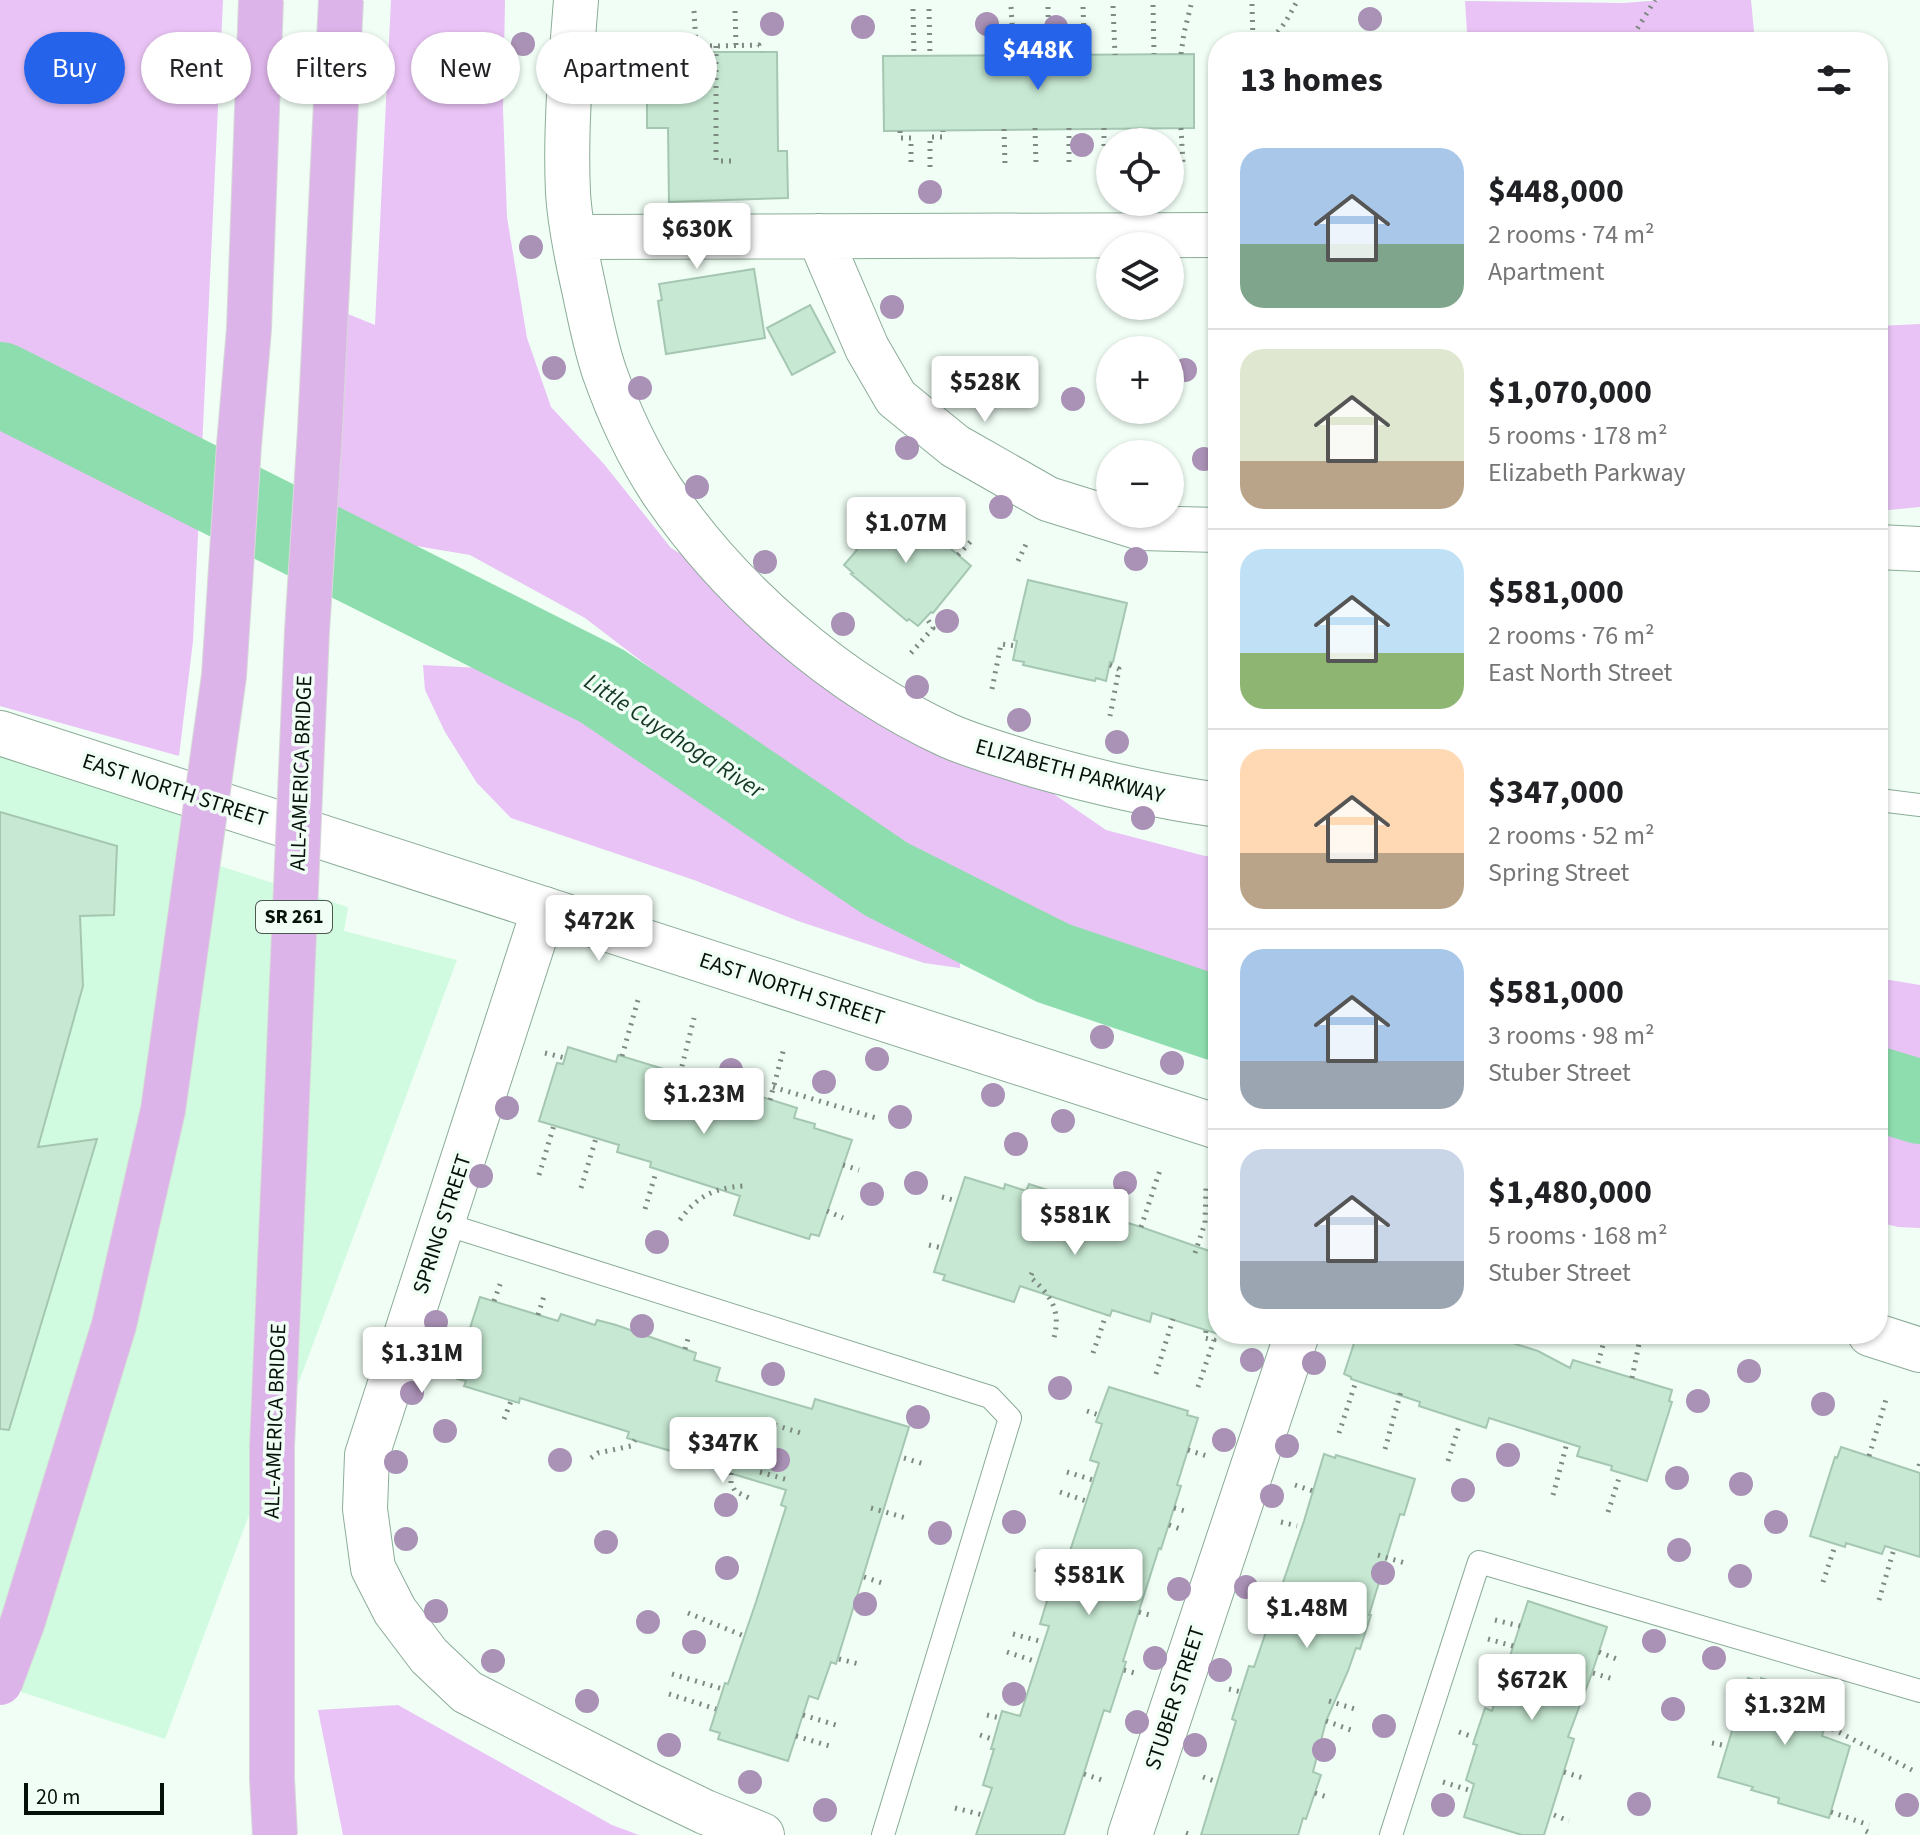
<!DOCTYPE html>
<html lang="en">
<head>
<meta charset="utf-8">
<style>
  body { margin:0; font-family:"Source Sans 3",sans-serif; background:#f6f6f6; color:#202124; height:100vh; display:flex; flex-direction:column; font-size:30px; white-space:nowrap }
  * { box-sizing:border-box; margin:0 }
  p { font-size:26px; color:#757577 }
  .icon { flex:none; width:44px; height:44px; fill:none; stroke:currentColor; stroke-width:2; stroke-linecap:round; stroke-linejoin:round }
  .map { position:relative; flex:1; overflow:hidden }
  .panel { position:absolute; left:1208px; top:32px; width:680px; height:1312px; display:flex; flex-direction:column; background:#fff; border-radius:32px; box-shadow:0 2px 6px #0004 }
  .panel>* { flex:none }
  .top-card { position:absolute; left:24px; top:32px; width:760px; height:72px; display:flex; gap:16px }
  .tools { position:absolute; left:1096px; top:128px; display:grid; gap:16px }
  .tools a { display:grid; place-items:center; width:88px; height:88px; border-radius:50%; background:#fff; box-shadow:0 2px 6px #0004; font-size:40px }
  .scale { position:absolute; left:24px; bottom:20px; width:140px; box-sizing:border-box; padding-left:8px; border:4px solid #06110a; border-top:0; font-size:22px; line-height:28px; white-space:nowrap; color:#06110a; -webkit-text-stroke:6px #f0fef5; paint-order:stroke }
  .price { position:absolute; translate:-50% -68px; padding:0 18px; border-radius:8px; background:#fff; color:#222; font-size:26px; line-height:52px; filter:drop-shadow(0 2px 4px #0008) }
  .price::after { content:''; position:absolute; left:50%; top:48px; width:24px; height:18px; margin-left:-12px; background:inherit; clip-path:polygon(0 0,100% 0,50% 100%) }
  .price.active { background:#2563eb; color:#fff }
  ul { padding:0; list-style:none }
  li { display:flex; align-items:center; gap:24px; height:200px; padding:0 32px }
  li+li { border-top:2px solid #e0e0e0 }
  li span { display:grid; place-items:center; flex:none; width:224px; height:160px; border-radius:24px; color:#555 }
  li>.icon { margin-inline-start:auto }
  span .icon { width:96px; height:96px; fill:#fffc; stroke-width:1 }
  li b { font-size:34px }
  h2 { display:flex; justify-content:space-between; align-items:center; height:96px; padding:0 32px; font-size:34px }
  .tag { padding:0 28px; border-radius:36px; background:#fff; box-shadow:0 2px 6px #0004; font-size:28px; line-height:72px }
  .tag.active { background:#2563eb; color:#fff }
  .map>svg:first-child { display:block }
  .built { fill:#d1fbe0 }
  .green { fill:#e9c3f5 }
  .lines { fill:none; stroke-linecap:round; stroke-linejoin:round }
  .river { stroke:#8eddae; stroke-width:84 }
  .building { fill:#c7e9d3; stroke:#a5c7b1; stroke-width:2 }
  .lane-casing { stroke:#8bac97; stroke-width:24 }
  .street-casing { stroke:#8bac97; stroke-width:46 }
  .secondary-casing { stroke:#8bac97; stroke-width:46 }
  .path { stroke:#7d8a82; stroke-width:5; stroke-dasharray:2 6; stroke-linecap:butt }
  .lane { stroke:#fff; stroke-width:22 }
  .street { stroke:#fff; stroke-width:44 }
  .secondary { stroke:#fff; stroke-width:44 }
  .primary-bridge-casing { stroke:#d7d9d8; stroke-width:46; stroke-linecap:butt }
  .primary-bridge { stroke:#ddb4e9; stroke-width:44 }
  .tree { fill:#aa91b6 }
  .labels { text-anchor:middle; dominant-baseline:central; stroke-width:7; stroke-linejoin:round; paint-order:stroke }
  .shield { fill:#f0fef5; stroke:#4c5850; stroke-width:2 }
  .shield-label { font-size:20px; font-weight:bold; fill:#06110a }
  .street-label { font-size:22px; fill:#06110a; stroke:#f0fef5 }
  .water-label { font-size:24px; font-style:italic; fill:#153724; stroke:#f0fef5 }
</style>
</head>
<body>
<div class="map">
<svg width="1920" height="1835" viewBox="0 0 1920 1835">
  <rect width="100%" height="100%" fill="#f0fef5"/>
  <path class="built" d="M0,733l190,62 -14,57 172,55 -4,24 113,29 -292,779 -165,-54z"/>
  <path class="green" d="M0,0h223l-30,641 -14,115 -179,-50z
    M391,0h114l-2,109 4,108 20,121 24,69 53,57 67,84 84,51 238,153 113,78 99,26 13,1v139l-191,-67 -80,-56 -125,-62 -112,-87 -36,-38 -89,-68 -115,-63 -107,-18 -49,-4 12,-228 49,20z
    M1661,0h90l4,42h-270l-18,-10 -2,-31 159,2z
    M1920,324v183l-42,4v-185z
    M423,665l77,4 74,16 57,40 59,46 41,44 77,52 60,37 55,24 23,14 14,17v9l-36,-5 -126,-42 -104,-41 -183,-62 -34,-35 -32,-51 -20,-42z
    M1878,978l42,7v101l-42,-10z
    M1878,1110l42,16v102l-22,-1 -20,-5z
    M398,1705l214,120 27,10h-296l-25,-125z"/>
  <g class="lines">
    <path class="river" d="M0,384l602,302 284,193 167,84 165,56
      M1878,1089l42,13"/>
  </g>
  <path class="building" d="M635,48h61v4h81l1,99h9l1,47 -119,4 -1,-74h-21v-42h-12z
    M1194,54v74l-310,3 -1,-75z
    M754,269l11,69 -99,16 -8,-53 4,-1 -3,-16z
    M810,305l25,47 -43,23 -25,-47z
    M894,501l77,65 -38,47 -2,-1 -13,14 -9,-7 -2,2 -56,-47 2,-1 -9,-8 13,-15 -2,-2z
    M1028,580l99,23 -14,59h-3l-4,19 -10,-3 -1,3 -72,-16 1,-3 -11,-2 4,-19 -3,-1z
    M0,812l117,34 -3,69 -34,1 3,70 -45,161 59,-8 -88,291 -9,-1z
    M568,1047l48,15 2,-7 121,37 1,-2 57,18 -3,10 21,6 -1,4 38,12 -33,96 -8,-2 -2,5 -75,-24 6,-19 -90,-29 1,-5 -34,-10 2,-7 -80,-24 18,-58 6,1z
    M965,1177l39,12 1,-5 21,7 3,-7 56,18 -3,7 59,18 77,27v80l-66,-21 -2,9 -38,-12 -2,6 -90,-30 -6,16 -71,-22 2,-5 -11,-3z
    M480,1297l78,24 3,-7 34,11 2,-5 19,5 80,28 -2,7 26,8 -4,13 96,28 3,-10 94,28 -73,237 -5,-2 -13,37 -9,-3 -21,65 -70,-22 2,-6 -10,-3 15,-47 3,1 28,-82 30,-95 -5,-2 5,-15 -96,-29 1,-4 -64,-19 2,-6 -109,-34 -1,5 -55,-17 2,-5 -9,-2 6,-19 -3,-1z
    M1357,1334h127l54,17 32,17 3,-8 99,30 -3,11 3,1 -25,79 -36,-11 1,-4 -35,-10 3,-9 -91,-29 -3,10 -67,-22 1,-4 -69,-23v-2l-7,-3z
    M1109,1387l79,24 -1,4 11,3 -21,67 4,1 -20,63 -2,-1 -36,113 3,1 -16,50 -6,-2 -40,125h-88l16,-47 -9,-3 11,-36h-3l11,-38 18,5 29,-90 -9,-2 11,-36 -3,-1 11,-36 10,3 30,-91 -9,-3 12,-36 -6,-2z
    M1841,1447l79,26v84l-35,-11 -3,8 -36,-11 -1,4 -35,-11 25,-79 2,1z
    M1324,1454l11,4 1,-3 79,24 -11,36 -4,-1 -31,101h2l-11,34 -4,-1 -8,23 -22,50 -13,51 8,3 -15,44 -3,-1 -5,17h-97l35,-114 -4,-2 17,-53 5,1 50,-146z
    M1528,1601l79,26 -15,46 -24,64 6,2 -30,96h-22l-58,-18 10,-33 -8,-4 11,-35 -4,-1 12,-36 7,3z
    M1748,1678l13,4v-4l72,21 -11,37 28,10 -21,72 -51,-15 1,-5 -28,-8 2,-3 -35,-10z"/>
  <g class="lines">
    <g class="lane-casing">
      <path id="lane" d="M1878,798l1,2 41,5
        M442,1223l548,174 20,21 -127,417
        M1391,1835l88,-273 441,129"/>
    </g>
    <g class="street-casing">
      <path id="street" d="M576,0c-5,64 -11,129 -8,193 2,32 9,65 16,96 6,28 11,55 20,82 14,40 35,85 58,120 68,101 176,194 287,245 28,12 57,20 86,29 60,17 121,31 183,40
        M819,236l48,112 29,50 59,48 93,53 93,29 77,2
        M574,237l644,-2
        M1878,547l42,2
        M544,909l-177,546 -2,54 8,59 22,43 34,45 38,36 180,92 58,28 57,23
        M1130,1835l167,-501"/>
    </g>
    <g class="secondary-casing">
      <path id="secondary" d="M0,733l1218,394
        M1870,1334l50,16"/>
    </g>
    <path class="path" d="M1252,4l1,38
      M1153,5l1,49
      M1113,6l2,49
      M1011,7l3,48
      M1048,7l1,48
      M1083,7l2,48
      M913,9l1,47
      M929,9l1,47
      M694,11l2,34
      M735,11l1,34
      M1265,42c15,-8 23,-24 31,-39
      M1629,42l26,-42
      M646,44l70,2 43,-1 1,7
      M716,46v115h17
      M1181,54l3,-21 7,-28
      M1035,128l1,37
      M1069,128v37
      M1104,128v36
      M1137,128l1,14
      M1181,128l2,35
      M1004,129l1,36
      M900,131v7h11v29
      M930,167v-30h13v-6
      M958,555l16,-17
      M1018,561l10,-21
      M911,653l22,-25 -7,-11
      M1110,665l9,4 -9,47
      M992,689l9,-45 15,2
      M545,1053l20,5
      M622,1056l16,-56
      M680,1074l14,-56
      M773,1087l103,31
      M770,1100l14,-52
      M843,1165l16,5
      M539,1175l15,-50
      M581,1188l15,-50
      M942,1197l15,4
      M645,1209l11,-37
      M827,1211l16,7
      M680,1220c17,-24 34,-32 63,-34
      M1141,1227l19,-57
      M929,1245l13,3
      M1195,1253l10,-30 1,-37
      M1032,1273l-2,4c22,19 32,35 23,64
      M494,1301l8,-22
      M538,1315l7,-22
      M685,1349l4,-14
      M1093,1353l13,-38
      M1598,1363l8,-29
      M1156,1374l17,-55
      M1632,1378l9,-44
      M1198,1387l16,-47 -9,-2 1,-8
      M1087,1411l12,4
      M504,1419l7,-18
      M775,1425l29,9
      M1339,1433l17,-52
      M1385,1449l16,-58
      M1188,1450l22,7
      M1869,1456l18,-60
      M591,1458l7,-5 33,-7 4,-6
      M904,1458l20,6
      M1448,1461l11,-35
      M1919,1466l1,-4
      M760,1472l28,8
      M1067,1472l26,8
      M731,1473v10l4,8 16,8
      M1295,1485l18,6
      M1060,1492l26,9
      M1553,1495l14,-52
      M871,1508l35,10
      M1174,1508l15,4
      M1608,1512l12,-37
      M1281,1522l16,4
      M1169,1525l14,5
      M1378,1555l27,8
      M1035,1569l14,6
      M864,1577l21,7
      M1823,1582l12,-36
      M1879,1600l15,-51
      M1139,1612l14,4
      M688,1613l56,23
      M1252,1614l18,4
      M1495,1620l25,6
      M1013,1634l30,8
      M1488,1639l25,7
      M1007,1652l30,10
      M1599,1652l20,8
      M839,1659l20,5
      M1124,1670l14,4
      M1593,1673l20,6
      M672,1674l51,15
      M1229,1689l12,3
      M669,1694l47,15
      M1727,1696l15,4
      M1329,1701l29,9
      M803,1715l36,11
      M987,1715l13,3
      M1326,1721l25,9
      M1825,1725l87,45
      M1459,1732l14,5
      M980,1735l12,4
      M796,1736l37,11
      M1712,1743l15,3
      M1564,1772l19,6
      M1084,1774l18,6
      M1203,1777l14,5
      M1443,1782l29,9
      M1315,1793l15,5
      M955,1808l28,7
      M1831,1812l38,13
      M1554,1815l15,6
      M1866,1831l7,4
      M1186,1833l6,2"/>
    <use href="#lane" class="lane"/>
    <use href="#street" class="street"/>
    <use href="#secondary" class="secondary"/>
    <g class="primary-bridge-casing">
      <path id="primary-bridge" d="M0,1683l23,-62 91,-296 49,-215 61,-434 15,-231 10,-116 12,-329
        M275,1835l-3,-56v-332l35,-816 13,-201 21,-430"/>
    </g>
    <use href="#primary-bridge" class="primary-bridge"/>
  </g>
  <g class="tree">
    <circle cx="1370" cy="19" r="12"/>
    <circle cx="772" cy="24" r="12"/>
    <circle cx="987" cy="24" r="12"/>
    <circle cx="863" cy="27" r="12"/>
    <circle cx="1056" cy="27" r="12"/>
    <circle cx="523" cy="44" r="12"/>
    <circle cx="1082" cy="145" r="12"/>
    <circle cx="930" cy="192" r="12"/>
    <circle cx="531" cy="247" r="12"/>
    <circle cx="892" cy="307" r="12"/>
    <circle cx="554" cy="368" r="12"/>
    <circle cx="1185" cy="370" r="12"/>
    <circle cx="640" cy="388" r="12"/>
    <circle cx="1073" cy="399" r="12"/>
    <circle cx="907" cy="448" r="12"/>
    <circle cx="1204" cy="459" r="12"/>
    <circle cx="697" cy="487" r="12"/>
    <circle cx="1001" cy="507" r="12"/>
    <circle cx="1136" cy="559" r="12"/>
    <circle cx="765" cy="562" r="12"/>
    <circle cx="947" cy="621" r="12"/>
    <circle cx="843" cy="624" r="12"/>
    <circle cx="917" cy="687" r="12"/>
    <circle cx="1019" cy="720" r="12"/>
    <circle cx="1117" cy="742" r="12"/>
    <circle cx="1143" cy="818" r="12"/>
    <circle cx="1102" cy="1037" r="12"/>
    <circle cx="877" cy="1059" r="12"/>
    <circle cx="1172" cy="1063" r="12"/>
    <circle cx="731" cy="1070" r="12"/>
    <circle cx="824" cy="1082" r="12"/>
    <circle cx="993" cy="1095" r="12"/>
    <circle cx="507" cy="1108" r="12"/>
    <circle cx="900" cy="1117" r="12"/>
    <circle cx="1063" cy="1121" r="12"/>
    <circle cx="1016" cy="1144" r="12"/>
    <circle cx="481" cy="1176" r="12"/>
    <circle cx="916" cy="1183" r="12"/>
    <circle cx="1125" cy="1183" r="12"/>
    <circle cx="872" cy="1194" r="12"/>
    <circle cx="657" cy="1242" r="12"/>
    <circle cx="436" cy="1322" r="12"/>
    <circle cx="642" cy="1326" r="12"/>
    <circle cx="1252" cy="1360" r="12"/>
    <circle cx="1314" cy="1363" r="12"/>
    <circle cx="1749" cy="1371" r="12"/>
    <circle cx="773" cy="1374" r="12"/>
    <circle cx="1060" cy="1388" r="12"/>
    <circle cx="412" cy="1393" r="12"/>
    <circle cx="1698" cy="1401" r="12"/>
    <circle cx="1823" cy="1404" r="12"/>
    <circle cx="918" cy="1417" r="12"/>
    <circle cx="445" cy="1431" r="12"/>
    <circle cx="1224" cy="1440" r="12"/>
    <circle cx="1287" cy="1446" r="12"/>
    <circle cx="1508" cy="1455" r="12"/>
    <circle cx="560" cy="1460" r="12"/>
    <circle cx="778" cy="1460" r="12"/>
    <circle cx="396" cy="1462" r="12"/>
    <circle cx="1677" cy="1478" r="12"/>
    <circle cx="1741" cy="1484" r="12"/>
    <circle cx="1463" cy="1490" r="12"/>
    <circle cx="1272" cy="1496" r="12"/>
    <circle cx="726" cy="1505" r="12"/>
    <circle cx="1014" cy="1522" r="12"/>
    <circle cx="1776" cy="1522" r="12"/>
    <circle cx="940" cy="1533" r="12"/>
    <circle cx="406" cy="1539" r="12"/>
    <circle cx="606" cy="1542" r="12"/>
    <circle cx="1679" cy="1550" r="12"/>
    <circle cx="727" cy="1568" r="12"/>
    <circle cx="1383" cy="1573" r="12"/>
    <circle cx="1740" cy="1576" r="12"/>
    <circle cx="1246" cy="1587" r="12"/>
    <circle cx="1179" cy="1589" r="12"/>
    <circle cx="865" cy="1604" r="12"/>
    <circle cx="436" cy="1611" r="12"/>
    <circle cx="648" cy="1622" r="12"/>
    <circle cx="1654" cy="1641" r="12"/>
    <circle cx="694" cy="1642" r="12"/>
    <circle cx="1155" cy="1658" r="12"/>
    <circle cx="1714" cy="1658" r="12"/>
    <circle cx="493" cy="1661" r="12"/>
    <circle cx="1220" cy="1670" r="12"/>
    <circle cx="1014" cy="1694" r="12"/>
    <circle cx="587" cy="1701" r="12"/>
    <circle cx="1673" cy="1709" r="12"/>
    <circle cx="1137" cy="1722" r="12"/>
    <circle cx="1384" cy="1726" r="12"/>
    <circle cx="669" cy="1745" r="12"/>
    <circle cx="1195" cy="1745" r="12"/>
    <circle cx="1324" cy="1750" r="12"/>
    <circle cx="750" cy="1782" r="12"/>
    <circle cx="1639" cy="1804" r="12"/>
    <circle cx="1443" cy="1805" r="12"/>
    <circle cx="1907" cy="1805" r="12"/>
    <circle cx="825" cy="1810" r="12"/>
  </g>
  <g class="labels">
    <rect class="shield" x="256" y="901" width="76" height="32" rx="6"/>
    <g class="shield-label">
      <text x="294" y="917">SR 261</text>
    </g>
    <g class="street-label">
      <text transform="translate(1070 771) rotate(15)">ELIZABETH PARKWAY</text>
      <text transform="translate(301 773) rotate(-88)">ALL-AMERICA BRIDGE</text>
      <text transform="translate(175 790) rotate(18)">EAST NORTH STREET</text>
      <text transform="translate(792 989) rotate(18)">EAST NORTH STREET</text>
      <text transform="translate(442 1224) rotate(-72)">SPRING STREET</text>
      <text transform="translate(275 1421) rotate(-88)">ALL-AMERICA BRIDGE</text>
      <text transform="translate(1175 1698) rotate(-72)">STUBER STREET</text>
    </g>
    <g class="water-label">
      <text transform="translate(674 736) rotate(33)">Little Cuyahoga River</text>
    </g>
  </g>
</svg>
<div class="tools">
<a><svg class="icon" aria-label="locate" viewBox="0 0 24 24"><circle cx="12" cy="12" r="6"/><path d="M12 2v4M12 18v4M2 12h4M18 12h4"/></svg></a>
<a><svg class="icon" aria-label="layers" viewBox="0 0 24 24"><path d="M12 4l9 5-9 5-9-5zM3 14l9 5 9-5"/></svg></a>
<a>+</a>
<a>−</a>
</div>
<div class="scale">20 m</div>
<b class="price active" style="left:1038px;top:92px">$448K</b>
<b class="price" style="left:697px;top:271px">$630K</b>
<b class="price" style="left:985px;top:424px">$528K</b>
<b class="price" style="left:906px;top:565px">$1.07M</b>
<b class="price" style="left:599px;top:963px">$472K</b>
<b class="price" style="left:704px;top:1136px">$1.23M</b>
<b class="price" style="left:1075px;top:1257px">$581K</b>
<b class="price" style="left:422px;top:1395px">$1.31M</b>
<b class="price" style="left:723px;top:1485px">$347K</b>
<b class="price" style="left:1089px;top:1617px">$581K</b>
<b class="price" style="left:1307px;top:1650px">$1.48M</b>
<b class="price" style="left:1532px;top:1722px">$672K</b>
<b class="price" style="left:1785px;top:1747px">$1.32M</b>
<div class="top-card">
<a class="tag active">Buy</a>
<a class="tag">Rent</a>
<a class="tag">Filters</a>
<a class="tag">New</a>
<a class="tag">Apartment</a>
</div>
<section class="panel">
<h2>13 homes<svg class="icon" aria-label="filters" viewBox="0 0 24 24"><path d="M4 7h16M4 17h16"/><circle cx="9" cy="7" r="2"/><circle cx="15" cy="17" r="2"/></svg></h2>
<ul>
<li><span style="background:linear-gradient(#a9c7e8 60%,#7fa58c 0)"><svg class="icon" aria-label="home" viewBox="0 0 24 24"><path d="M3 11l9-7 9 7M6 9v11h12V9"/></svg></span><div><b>$448,000</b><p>2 rooms · 74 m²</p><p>Apartment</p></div></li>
<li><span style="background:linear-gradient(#dfe7d0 70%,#b9a48a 0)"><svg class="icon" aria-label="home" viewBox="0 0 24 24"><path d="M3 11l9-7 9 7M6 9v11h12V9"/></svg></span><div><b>$1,070,000</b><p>5 rooms · 178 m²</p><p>Elizabeth Parkway</p></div></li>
<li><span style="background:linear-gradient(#bfe0f5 65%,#8fb573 0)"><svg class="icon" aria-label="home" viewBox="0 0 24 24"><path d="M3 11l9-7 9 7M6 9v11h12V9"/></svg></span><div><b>$581,000</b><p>2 rooms · 76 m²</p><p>East North Street</p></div></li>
<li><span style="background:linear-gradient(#ffd9b3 65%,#b9a48a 0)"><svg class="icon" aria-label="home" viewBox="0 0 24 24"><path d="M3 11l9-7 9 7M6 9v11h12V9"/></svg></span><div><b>$347,000</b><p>2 rooms · 52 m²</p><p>Spring Street</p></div></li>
<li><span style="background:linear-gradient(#a9c7e8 70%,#9aa5b1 0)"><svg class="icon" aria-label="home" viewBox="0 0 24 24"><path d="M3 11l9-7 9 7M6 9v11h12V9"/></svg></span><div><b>$581,000</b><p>3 rooms · 98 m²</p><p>Stuber Street</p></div></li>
<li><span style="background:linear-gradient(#c9d6e8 70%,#9aa5b1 0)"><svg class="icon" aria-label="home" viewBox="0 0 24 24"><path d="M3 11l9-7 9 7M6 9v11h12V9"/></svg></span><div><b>$1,480,000</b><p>5 rooms · 168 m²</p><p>Stuber Street</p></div></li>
</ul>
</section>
</div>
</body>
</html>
